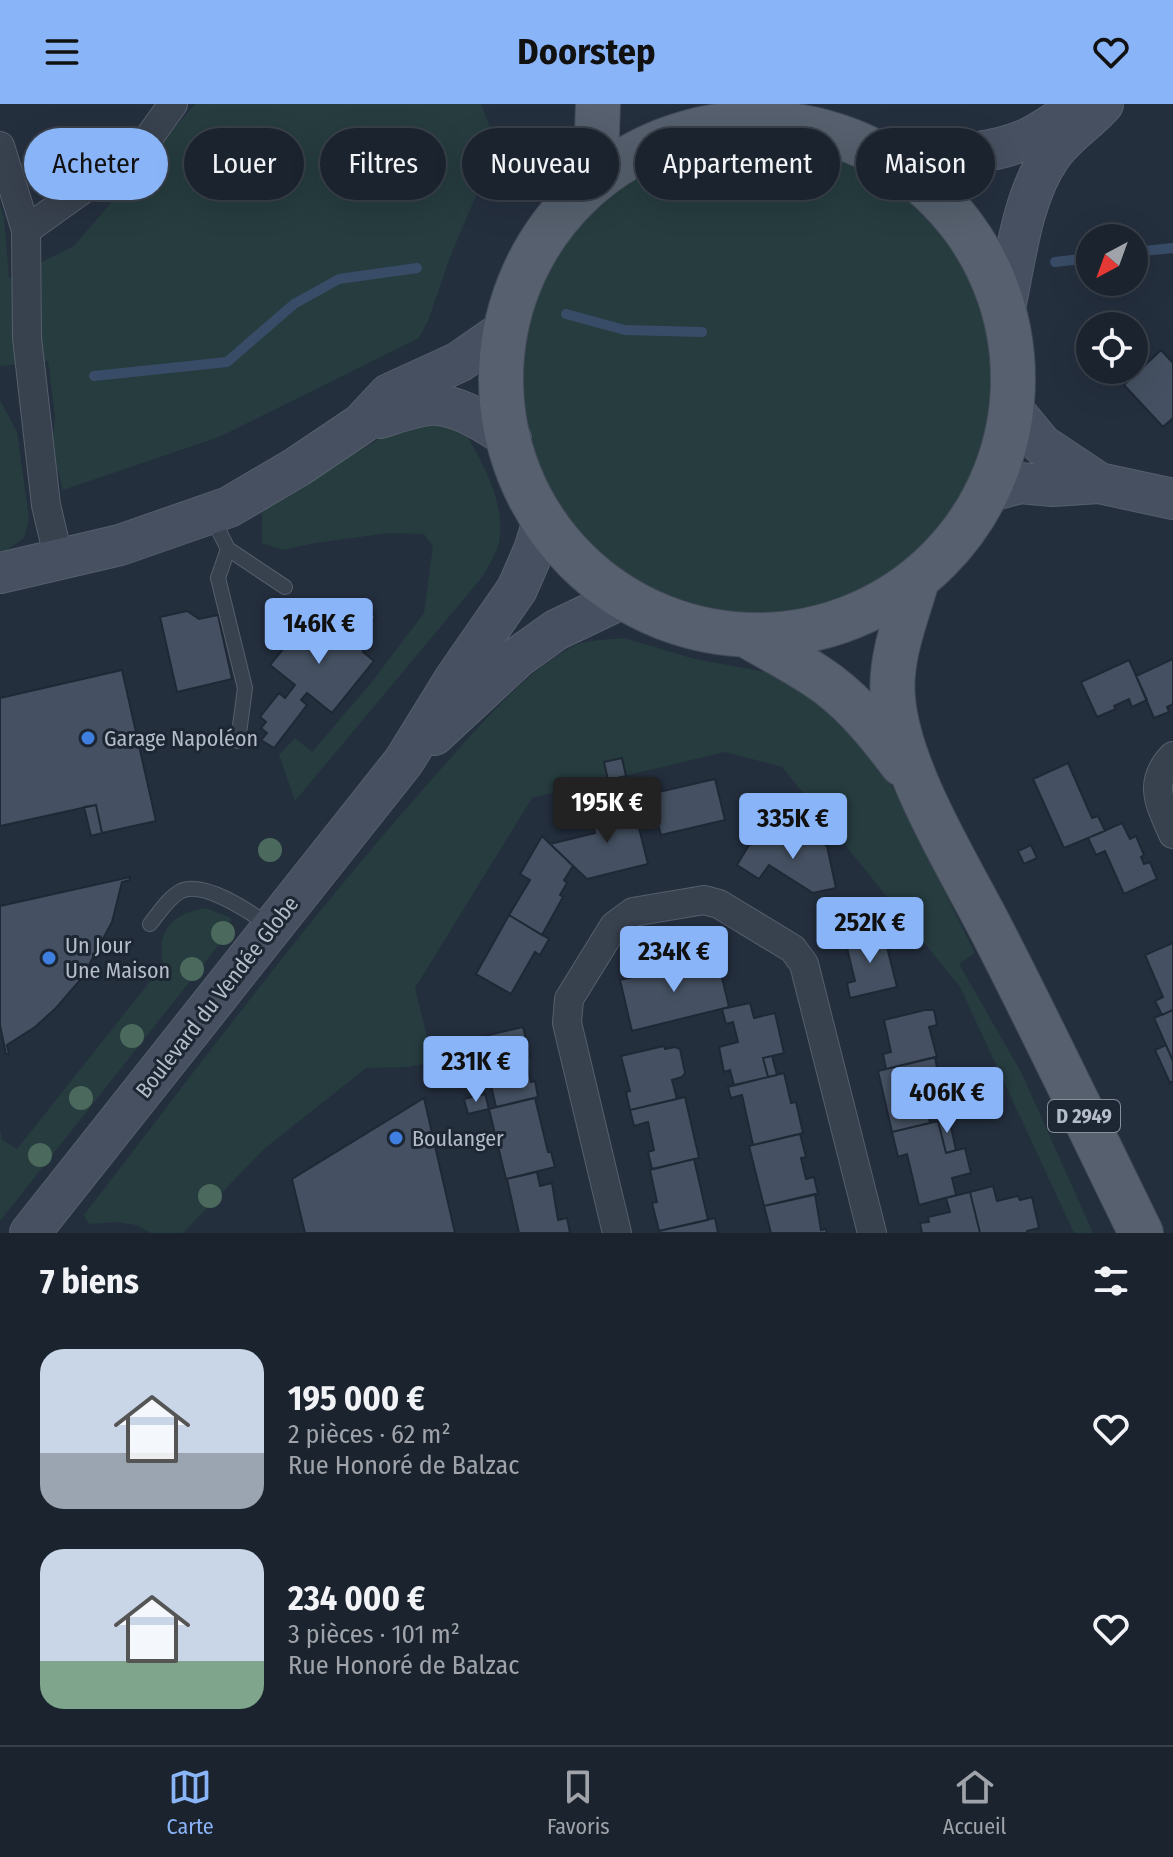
<!DOCTYPE html>
<html lang="fr">
<head>
<meta charset="utf-8">
<style>
  body { margin:0; font-family:"Fira Sans Condensed",sans-serif; background:#242b36; color:#f1f3f6; height:100vh; display:flex; flex-direction:column; font-size:30px; white-space:nowrap }
  * { box-sizing:border-box; margin:0 }
  p { font-size:26px; color:#a0a4aa }
  .icon { flex:none; width:44px; height:44px; fill:none; stroke:currentColor; stroke-width:2; stroke-linecap:round; stroke-linejoin:round }
  .map { position:relative; height:1129px; overflow:hidden }
  .panel { display:flex; flex-direction:column; background:#1b232e; flex:1 }
  .panel>* { flex:none }
  .top-card { position:absolute; left:24px; top:24px; width:1126px; height:72px; display:flex; gap:16px }
  .needle { width:52px; rotate:221deg }
  .controls { position:absolute; left:1076px; top:120px; display:grid; gap:16px }
  .controls a { display:grid; place-items:center; width:72px; height:72px; border-radius:50%; background:#1b232e; box-shadow:0 8px 32px #0002,0 0 0 2px #39404a; font-size:40px }
  .price { position:absolute; translate:-50% -68px; padding:0 18px; border-radius:8px; background:#8ab4f8; color:#111; font-size:26px; line-height:52px; filter:drop-shadow(0 2px 4px #0008) }
  .price::after { content:''; position:absolute; left:50%; top:48px; width:24px; height:18px; margin-left:-12px; background:inherit; clip-path:polygon(0 0,100% 0,50% 100%) }
  .price.on { background:#222; color:#fff }
  ul { padding:0; list-style:none }
  li { display:flex; align-items:center; gap:24px; height:200px; padding:0 40px }
  li span { display:grid; place-items:center; flex:none; width:224px; height:160px; border-radius:24px; color:#555 }
  li>.icon { margin-inline-start:auto }
  span .icon { width:96px; height:96px; fill:#fffc; stroke-width:1 }
  li b { font-size:34px }
  h2 { display:flex; justify-content:space-between; align-items:center; height:96px; padding:0 40px; font-size:34px }
  .pill { padding:0 28px; border-radius:36px; background:#1b232e; box-shadow:0 8px 32px #0002,0 0 0 2px #39404a; font-size:28px; line-height:72px }
  .pill.on { background:#8ab4f8; color:#111 }
  header { display:flex; justify-content:space-between; align-items:center; height:104px; padding:0 40px; background:#8ab4f8; color:#111; font-size:36px; font-weight:700 }
  .dock { display:flex; justify-content:space-around; align-items:center; height:112px; border-top:2px solid #39404a; background:#1b232e; font-size:22px; color:#a0a4aa }
  .dock a { display:grid; justify-items:center; gap:4px }
  .dock .on { color:#8ab4f8 }
  .map>svg:first-child { display:block }
  .green { fill:#263c3f }
  .lines { fill:none; stroke-linecap:round; stroke-linejoin:round }
  .stream { stroke:#394c67; stroke-width:10 }
  .building { fill:#455162; stroke:#1f2835; stroke-width:2 }
  .lane-casing { stroke:#565f6c; stroke-width:16 }
  .street-casing { stroke:#565f6c; stroke-width:30 }
  .secondary-casing { stroke:#565f6c; stroke-width:42 }
  .primary-casing { stroke:#414a57; stroke-width:46 }
  .lane { stroke:#38414e; stroke-width:14 }
  .street { stroke:#38414e; stroke-width:28 }
  .secondary { stroke:#465061; stroke-width:40 }
  .primary { stroke:#56606e; stroke-width:44 }
  .tree { fill:#4b6a5d }
  .shop-dot { fill:#3f7fe0; stroke:#1d2633; stroke-width:3 }
  .labels { text-anchor:middle; dominant-baseline:central; stroke-width:6; stroke-linejoin:round; paint-order:stroke }
  .shield { fill:#1d2633; stroke:#878f9c; stroke-width:2 }
  .shield-label { font-size:20px; font-weight:bold; fill:#b4bcc9 }
  .poi-label { font-size:22px; fill:#b4bcc9; stroke:#1d2633; text-anchor:start }
  .street-label { font-size:22px; fill:#b4bcc9; stroke:#1d2633 }
</style>
</head>
<body>
<header><svg class="icon" aria-label="menu" viewBox="0 0 24 24"><path d="M4 6h16M4 12h16M4 18h16"/></svg>Doorstep<svg class="icon" aria-label="heart" viewBox="0 0 24 24"><path d="M12 20l-8-8c-3-5 5-10 8-4 3-6 11-1 8 4z"/></svg></header>
<div class="map">
<svg width="1173" height="1129" viewBox="0 0 1173 1129">
  <rect width="100%" height="100%" fill="#242f3e"/>
  <path class="green" d="M195,0h286l9,23 -6,50 -34,80 -22,64 -9,17 -200,99 -156,53 -11,-41 3,-32 -7,-56 -48,5v-162l4,14 5,60 65,-32z
    M515 275a241 241 0 1 1 482 0a241 241 0 1 1-482 0Z
    M0,296l17,32 12,86 -5,20 -24,17z
    M431,317l35,13c18,31 40,71 33,108 -2,11 -11,24 -16,34l-188,225 -16,-46 16,-17 17,14 59,-69 53,-70 9,-67 -9,-12 -35,-1 -74,10 -32,7 -21,-7v-32l141,-87z
    M624,534l71,21 70,13 52,26 49,40 27,49 82,166 -16,11 63,110 71,159h-19l-114,-246 -178,-220 -57,-15 -193,46 -117,190 18,74 -24,5 -43,1 -102,81 -81,84h-32l-15,-8 -19,-3 -28,2 -5,-9c113,-147 224,-296 347,-435 39,-43 93,-110 145,-135 13,-6 34,-5 48,-7z
    M206,804l25,10 -2,14 -229,289v-92l2,11 15,9 146,-184c-7,-35 10,-52 43,-57z"/>
  <g class="lines">
    <path class="stream" d="M1134,148l39,-4
      M1055,158l35,-4
      M566,210l59,16 77,2
      M94,272l133,-14 67,-58 45,-25 78,-11"/>
  </g>
  <path class="building" d="M1161,246l12,13v55l-10,9 -39,-42z
    M352,494l18,12 -1,2 7,5 -15,17 2,18 11,9 -42,52 -25,-20 -6,7 6,5 -33,43 -13,-8 6,-7 -6,-5 5,-6 -6,-5 19,-24 6,5 10,-13 -25,-20 43,-53 9,8 12,-11 5,5z
    M187,507l12,8 19,-4 14,64 -55,13 -17,-75z
    M1173,555v45l-6,3 2,5 -15,6 -18,-42z
    M1129,556l18,40 -15,7 -3,-8 -15,7 2,3 -19,8 -16,-35z
    M122,566l34,151 -54,12 -6,-28 -96,21v-128z
    M622,654l4,18 -18,4 -4,-18z
    M1068,659l24,55 6,-2 7,15 -41,17 -31,-69z
    M715,675l10,41 -64,15 -11,-41z
    M632,696l16,64 -61,15 -37,-35 45,-11 -2,-8 3,-4 18,-4 -3,-13z
    M96,701l6,28 -11,3 -7,-29z
    M1122,719l8,16 6,-3 8,19 -3,2 3,7 6,-2 7,17 -33,15 -19,-43 -9,4 -8,-17z
    M804,729l23,13 9,42 -23,5 -44,-28 -10,14 -22,-14 12,-20z
    M542,732l31,30 -9,14 3,3 -7,12 3,2 -21,38 -33,-20 21,-35 -10,-6z
    M1031,741l6,13 -13,6 -6,-13z
    M130,773v3l-8,2 -10,40 -30,56 -26,30 -21,19 -28,18 2,9h-3l-6,-29v-119z
    M509,811l40,24 -9,16 -5,-3 -24,42 -35,-20z
    M883,827l14,56 -47,11 -3,-15 8,-2 -10,-41z
    M1173,839v67l-11,5 -7,-14 8,-4 -18,-42z
    M717,853l12,50 -97,24 -12,-51z
    M750,899l4,15 21,-5 9,40 -21,5 5,19 -34,8 -4,-15 -6,2 -5,-25 19,-5 -5,-20 -7,2 -4,-15z
    M925,906h9l3,15 -8,2 8,30 -51,12 -3,-15 8,-2 -7,-32z
    M1173,906v51l-19,-43z
    M523,923l7,29 -5,1 6,25 4,-1 3,16 -42,10 -16,-70z
    M1166,941l7,16v20l-3,2 -15,-33z
    M664,942l1,3 10,-2 5,2 5,24 -3,4 -10,3 5,19 -47,11 -4,-18 4,-1 -9,-35z
    M772,952l5,19 -9,2 -5,-19z
    M935,953l4,21 -15,4 6,25 -3,1 3,15 -38,9 -14,-61z
    M784,969l7,30 5,-1 7,31 -50,12 -11,-50 -11,3 -3,-11z
    M485,990l4,15 -21,5 -4,-15z
    M685,993l14,61 -47,11 -4,-17 6,-2 -6,-28 -14,4 -4,-16z
    M424,994l31,135h-150l-13,-54z
    M535,994l13,54h3l4,15 -49,12 -17,-70z
    M949,1014l7,32 -10,3 -8,-32z
    M938,1017l8,32 19,-5 6,25 -19,5 4,17 -37,10 -12,-51 -9,3 -6,-25z
    M800,1030l6,23 -5,1 5,21 8,-2 4,17 -54,12 -15,-60z
    M694,1055l14,61 -49,11 -7,-28 5,-1 -7,-32z
    M537,1068l3,14 12,-3 6,37 9,-2 3,15h-51l-12,-54z
    M993,1082l4,15 21,-5 2,4 12,-3 7,31 -12,3v2h-47l-10,-41z
    M970,1088l10,41h-58l-2,-10 9,-1 -1,-5 22,-5 -4,-14z
    M815,1090l6,36 5,-1 1,4h-56l-7,-27z
    M715,1114l3,15h-58l-1,-2z"/>
  <g class="lines">
    <g class="lane-casing">
      <path id="lane" d="M211,411l17,34 -10,29 27,110 -7,53
        M228,445l57,38
        M150,820c9,-11 18,-26 31,-33 23,-11 69,21 88,34"/>
    </g>
    <g class="street-casing">
      <path id="street" d="M0,42l26,84 1,108 19,167 13,55
        M26,126l116,-83 31,-43
        M1173,652c-26,27 -13,48 0,78
        M617,1129l-50,-210 2,-24 45,-73 19,-14 71,-12 15,4 74,45 11,15 68,269"/>
    </g>
    <g class="secondary-casing">
      <path id="secondary" d="M884,53c48,-2 99,1 143,-18 17,-8 33,-20 48,-30
        M1004,209c11,-49 17,-114 46,-156 14,-21 36,-34 53,-53
        M1014,307l28,34 57,38
        M380,314c16,-5 32,-11 50,-13 28,-2 58,20 81,34
        M984,389l36,-10 33,3 46,-3 74,16
        M0,469l120,-28 109,-38 68,-40 64,-43 28,-30 70,-32 43,-30
        M434,631l83,-77 39,-28 67,-32
        M30,1129l374,-472 50,-81 63,-91 17,-39 10,-32"/>
    </g>
    <g class="primary-casing">
      <path id="primary" d="M501 275a256 256 0 1 1 512 0a256 256 0 1 1-512 0Z
        M590,79l7,-49 1,-30
        M917,476c-11,39 -28,78 -24,119 6,71 64,164 97,228 52,101 101,204 151,306
        M748,532c27,16 56,30 81,49 29,22 51,50 73,79"/>
    </g>
    <use href="#lane" class="lane"/>
    <use href="#street" class="street"/>
    <use href="#secondary" class="secondary"/>
    <use href="#primary" class="primary"/>
  </g>
  <g class="tree">
    <circle cx="270" cy="746" r="12"/>
    <circle cx="223" cy="829" r="12"/>
    <circle cx="192" cy="865" r="12"/>
    <circle cx="132" cy="932" r="12"/>
    <circle cx="81" cy="994" r="12"/>
    <circle cx="40" cy="1051" r="12"/>
    <circle cx="210" cy="1092" r="12"/>
  </g>
  <g class="shop-dot">
    <circle cx="88" cy="634" r="8"/>
    <circle cx="49" cy="854" r="8"/>
    <circle cx="396" cy="1034" r="8"/>
  </g>
  <g class="labels">
    <rect class="shield" x="1048" y="996" width="72" height="32" rx="6"/>
    <g class="shield-label">
      <text x="1084" y="1012">D 2949</text>
    </g>
    <g class="poi-label">
      <text x="104" y="634">Garage Napoléon</text>
      <text x="65" y="841">Un Jour<tspan x="65" dy="25">Une Maison</tspan></text>
      <text x="412" y="1034">Boulanger</text>
    </g>
    <g class="street-label">
      <text transform="translate(217 893) rotate(-52)">Boulevard du Vendée Globe</text>
    </g>
  </g>
</svg>
<div class="controls">
<a><svg class="needle" viewBox="-14 -14 28 28"><path d="M0-13l5 13h-10z" fill="#e53935"/><path d="M0 13l5-13h-10z" fill="#a0a4aa"/></svg></a>
<a><svg class="icon" aria-label="locate" viewBox="0 0 24 24"><circle cx="12" cy="12" r="6"/><path d="M12 2v4M12 18v4M2 12h4M18 12h4"/></svg></a>
</div>
<b class="price" style="left:319px;top:562px">146K €</b>
<b class="price on" style="left:607px;top:741px">195K €</b>
<b class="price" style="left:793px;top:757px">335K €</b>
<b class="price" style="left:870px;top:861px">252K €</b>
<b class="price" style="left:674px;top:890px">234K €</b>
<b class="price" style="left:476px;top:1000px">231K €</b>
<b class="price" style="left:947px;top:1031px">406K €</b>
<div class="top-card">
<a class="pill on">Acheter</a>
<a class="pill">Louer</a>
<a class="pill">Filtres</a>
<a class="pill">Nouveau</a>
<a class="pill">Appartement</a>
<a class="pill">Maison</a>
</div>
</div>
<section class="panel">
<h2>7 biens<svg class="icon" aria-label="filters" viewBox="0 0 24 24"><path d="M4 7h16M4 17h16"/><circle cx="9" cy="7" r="2"/><circle cx="15" cy="17" r="2"/></svg></h2>
<ul>
<li><span style="background:linear-gradient(#c9d6e8 65%,#9aa5b1 0)"><svg class="icon" aria-label="home" viewBox="0 0 24 24"><path d="M3 11l9-7 9 7M6 9v11h12V9"/></svg></span><div><b>195 000 €</b><p>2 pièces · 62 m²</p><p>Rue Honoré de Balzac</p></div><svg class="icon" aria-label="heart" viewBox="0 0 24 24"><path d="M12 20l-8-8c-3-5 5-10 8-4 3-6 11-1 8 4z"/></svg></li>
<li><span style="background:linear-gradient(#c9d6e8 70%,#7fa58c 0)"><svg class="icon" aria-label="home" viewBox="0 0 24 24"><path d="M3 11l9-7 9 7M6 9v11h12V9"/></svg></span><div><b>234 000 €</b><p>3 pièces · 101 m²</p><p>Rue Honoré de Balzac</p></div><svg class="icon" aria-label="heart" viewBox="0 0 24 24"><path d="M12 20l-8-8c-3-5 5-10 8-4 3-6 11-1 8 4z"/></svg></li>
</ul>
</section>
<nav class="dock">
<a class="on"><svg class="icon" aria-label="map" viewBox="0 0 24 24"><path d="M3 6l6-2 6 2 6-2v14l-6 2-6-2-6 2zM9 4v14M15 6v14"/></svg>Carte</a>
<a><svg class="icon" aria-label="saved" viewBox="0 0 24 24"><path d="M7 4h10v16l-5-4-5 4z"/></svg>Favoris</a>
<a><svg class="icon" aria-label="home" viewBox="0 0 24 24"><path d="M3 11l9-7 9 7M6 9v11h12V9"/></svg>Accueil</a>
</nav>
</body>
</html>
